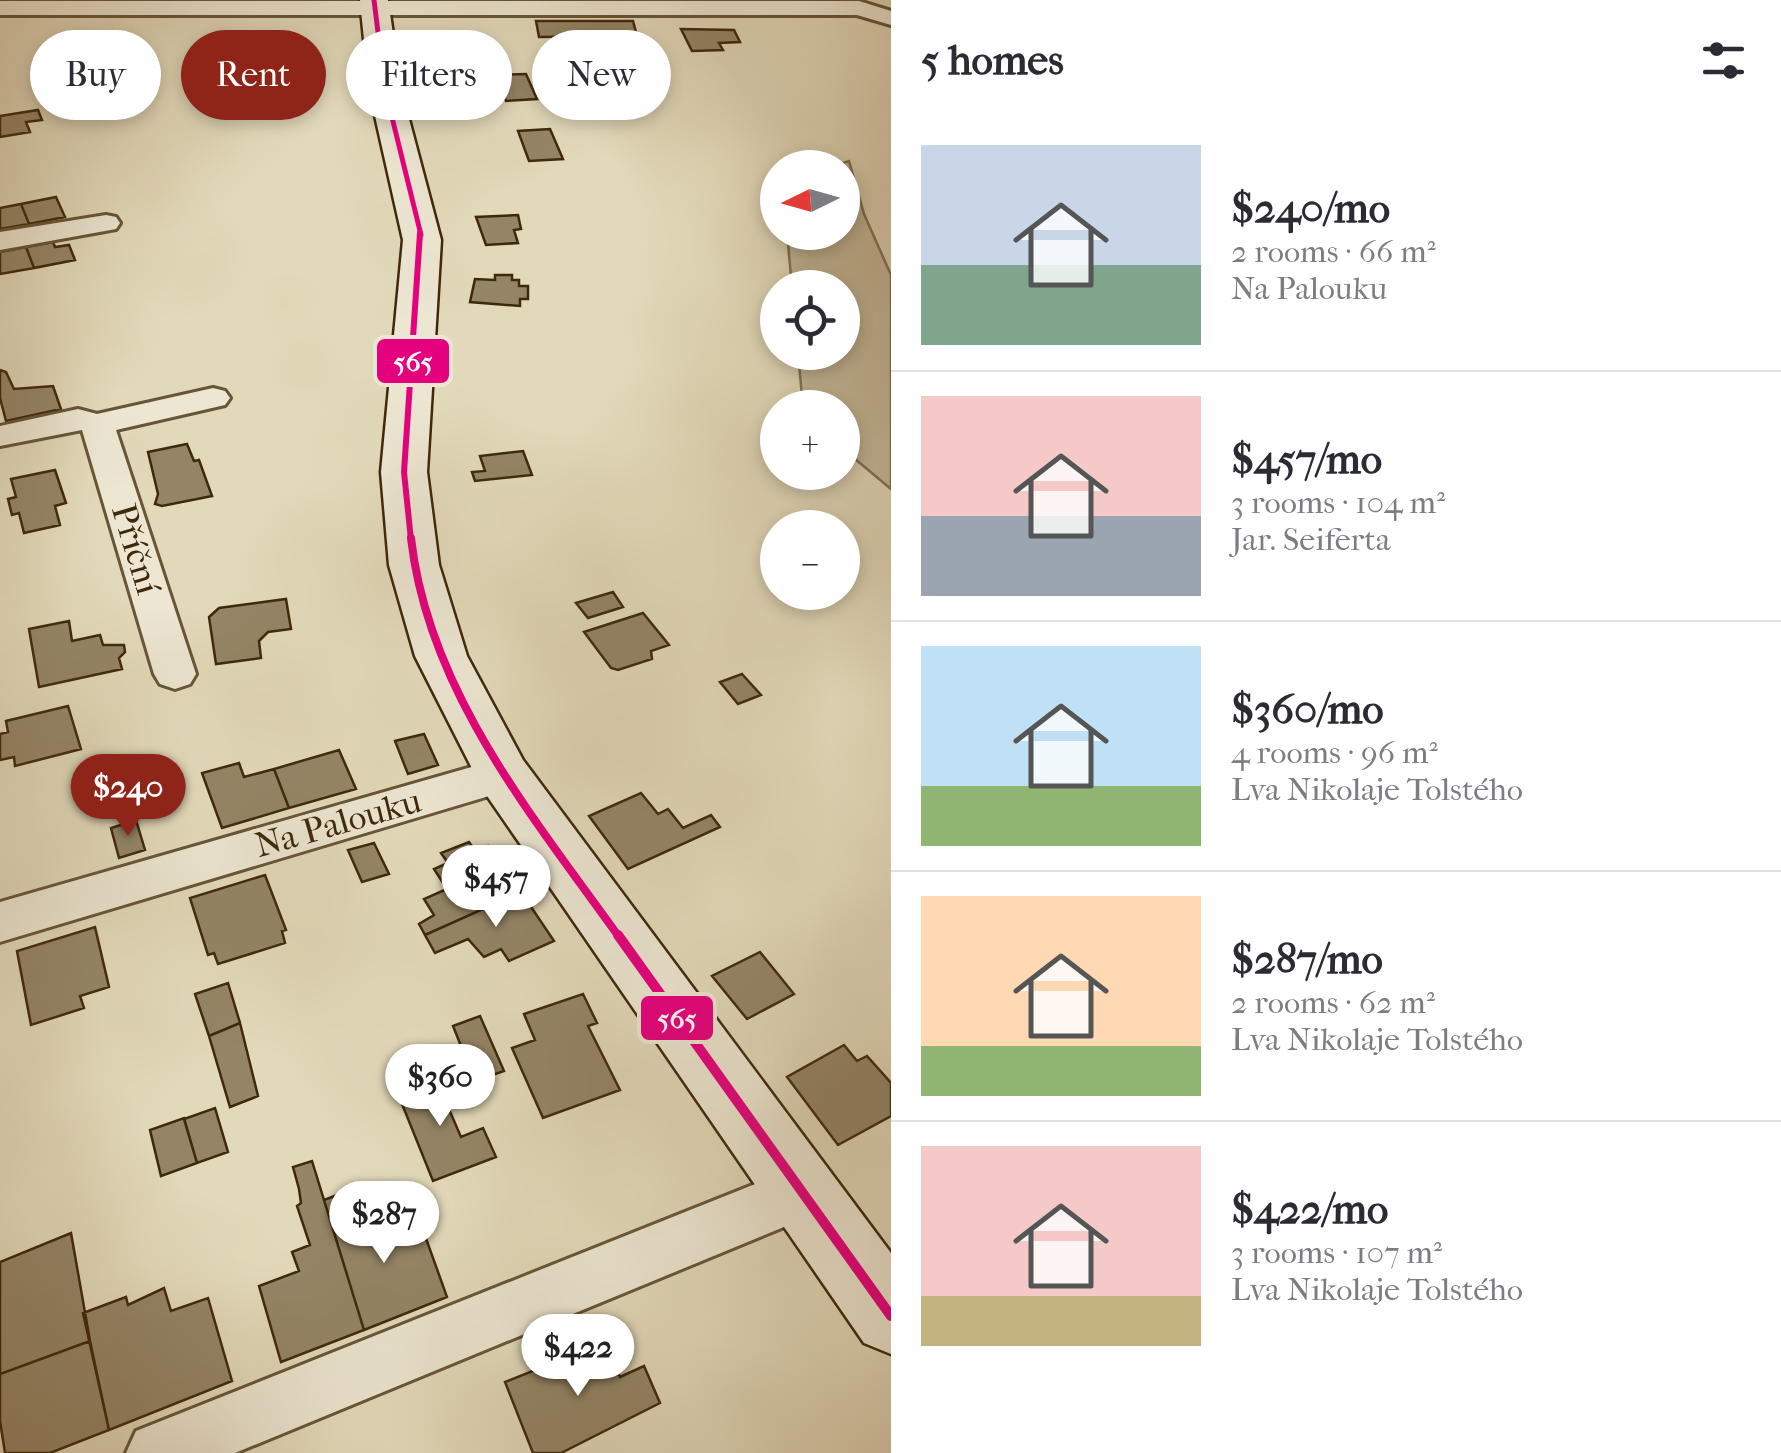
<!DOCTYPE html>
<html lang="en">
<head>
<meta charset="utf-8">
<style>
  body { margin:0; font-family:"IM FELL French Canon",serif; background:#f2f2f3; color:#2b2b33; height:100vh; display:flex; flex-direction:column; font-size:38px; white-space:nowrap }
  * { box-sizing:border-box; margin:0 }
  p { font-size:32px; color:#7c7c81 }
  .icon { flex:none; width:55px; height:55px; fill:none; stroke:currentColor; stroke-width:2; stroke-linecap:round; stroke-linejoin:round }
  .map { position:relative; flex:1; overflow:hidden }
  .details { display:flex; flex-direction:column; background:#fff; width:890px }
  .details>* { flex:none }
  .banner { position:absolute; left:30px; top:30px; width:710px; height:90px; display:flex; gap:20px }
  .needle { width:65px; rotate:265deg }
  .fabs { position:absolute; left:760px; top:150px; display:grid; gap:20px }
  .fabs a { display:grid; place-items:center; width:100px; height:100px; border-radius:50%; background:#fff; box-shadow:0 5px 15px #0003; font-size:50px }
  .price { position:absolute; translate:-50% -85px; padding:0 22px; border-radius:35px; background:#fff; color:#222; font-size:32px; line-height:65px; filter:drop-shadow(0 2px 5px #0008) }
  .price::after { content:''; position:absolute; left:50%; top:60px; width:30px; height:22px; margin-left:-15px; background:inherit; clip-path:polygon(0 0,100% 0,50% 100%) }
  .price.active { background:#8f2418; color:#fff }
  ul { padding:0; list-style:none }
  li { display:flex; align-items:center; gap:30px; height:250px; padding:0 30px }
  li+li { border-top:2px solid #e1e1e2 }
  li span { display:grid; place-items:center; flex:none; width:280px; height:200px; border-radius:0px; color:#555 }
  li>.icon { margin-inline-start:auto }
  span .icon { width:120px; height:120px; fill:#fffc; stroke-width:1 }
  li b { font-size:42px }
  h2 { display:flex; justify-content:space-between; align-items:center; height:120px; padding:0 30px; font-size:42px }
  .chip { padding:0 35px; border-radius:45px; background:#fff; box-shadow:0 5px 15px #0003; font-size:35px; line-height:90px }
  .chip.active { background:#8f2418; color:#fff }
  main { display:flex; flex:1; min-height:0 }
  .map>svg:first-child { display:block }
  .green { fill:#c6bb9c; stroke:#827254; stroke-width:2.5 }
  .building { fill:#948566; stroke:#3f290b; stroke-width:2.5 }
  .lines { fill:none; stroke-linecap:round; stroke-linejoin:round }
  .street-casing { stroke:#685537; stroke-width:6 }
  .secondary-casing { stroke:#3f290b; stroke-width:5 }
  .street { fill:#ece6d2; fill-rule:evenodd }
  .secondary { fill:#ece6d2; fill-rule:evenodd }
  .bus-1-far3-casing { stroke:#ece6d2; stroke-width:10 }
  .bus-1-far2-casing { stroke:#ece6d2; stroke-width:12 }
  .bus-1-far1-casing { stroke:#ece6d2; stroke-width:15 }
  .bus-1-casing { stroke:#ece6d2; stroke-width:18 }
  .bus-1-far3 { stroke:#e5007d; stroke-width:5 }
  .bus-1-far2 { stroke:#e5007d; stroke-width:6 }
  .bus-1-far1 { stroke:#e5007d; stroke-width:8 }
  .bus-1 { stroke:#e5007d; stroke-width:10 }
  .labels { text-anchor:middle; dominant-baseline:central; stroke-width:8; stroke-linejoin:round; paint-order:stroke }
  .street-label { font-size:35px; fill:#3f290b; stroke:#ece6d2 }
  .line-badge { stroke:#ece6d2; stroke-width:4 }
  .badge-label { font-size:28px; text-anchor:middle; font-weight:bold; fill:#fff }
</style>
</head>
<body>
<main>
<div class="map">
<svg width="891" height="1453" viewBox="0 0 891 1453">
  <rect width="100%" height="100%" fill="#e2d9ba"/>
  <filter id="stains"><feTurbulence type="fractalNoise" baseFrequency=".002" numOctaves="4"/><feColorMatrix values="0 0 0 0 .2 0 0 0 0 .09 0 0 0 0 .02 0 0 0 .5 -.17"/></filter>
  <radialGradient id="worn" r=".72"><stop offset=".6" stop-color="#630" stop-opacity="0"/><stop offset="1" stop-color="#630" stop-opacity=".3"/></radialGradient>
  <path class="green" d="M849,161l15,53 27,61v214l-48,-40 -1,-41 -39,-1 -5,-54 44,-1v-64l-50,-1 -5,-54 55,-1v-64l-11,-1z"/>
  <path class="building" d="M536,21h97l4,15 -98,1z
    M681,29l53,1 6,12 -21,1 4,7 -31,1z
    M526,74l11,25 -31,2 -10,-26z
    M38,110l4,10 -16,2 4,10 -30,5v-21z
    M550,129l13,30 -34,2 -11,-30z
    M56,197l9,20 -36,7 -8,-20z
    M21,204l8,20 -29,5v-21z
    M518,215l3,14 -7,1 4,13 -32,2 -10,-28z
    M53,242l2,5 14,-2 6,15 -41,8 -8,-21z
    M26,247l8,21 -34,6v-22z
    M495,275h17v5h7v6h9v13h-8v7l-50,-4 5,-23 20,1z
    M0,370l6,2 8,17 39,-3 8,23 -55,12 -6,-23z
    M187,444l7,17 5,-1 13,36 -50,10 -7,-2 3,-10 -10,-42z
    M523,451l9,24 -57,6 -3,-9 13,-1 -5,-15z
    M55,470l11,33 -11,3 5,19 -36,8 -5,-20 -7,2 -4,-16 8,-2 -5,-18z
    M613,592l10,15 -35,11 -12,-15z
    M286,599l5,30 -23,3 -9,9 2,17 -45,6 -7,-47 10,-9z
    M643,613l26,32 -18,6 1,8 -34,11 -7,-2 -27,-36z
    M69,621l3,20 28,-6 3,10h21l1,7 -6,6 3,11 -83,18 -10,-58z
    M742,674l19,21 -23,9 -18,-22z
    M68,706l13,43 -66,17 -1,-9 -14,3v-26l8,-2 -2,-11z
    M424,734l14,31 -30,9 -13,-33z
    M339,750l17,39 -67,19 -15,-39z
    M239,763l5,14 30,-8 15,39 -67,20 -20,-55z
    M641,793l17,21 10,-5 15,19 28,-13 9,12 -92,42 -39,-53z
    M136,820l9,30 -26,8 -8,-30z
    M469,842l6,9 13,-5 33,46 -96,43 -6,-11 15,-9 -10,-16 23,-10 -13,-20 14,-6 -7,-10z
    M374,843l15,31 -27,8 -14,-32z
    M265,875l21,55 -4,1 3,12 -67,21 -4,-11 -6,2 -18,-57z
    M521,892l33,49 -45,20 -8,-12 -17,8 -16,-18 -33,14 -10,-18z
    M95,927l14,60 -29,9 4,12 -53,17 -14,-74z
    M760,952l34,42 -47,25 -35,-43z
    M228,983l12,40 -31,13 -14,-42z
    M583,994l14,29 -9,3 32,64 -77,28 -31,-70 23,-8 -11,-26z
    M480,1016l24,55 -29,10 -22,-55z
    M240,1023l18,73 -28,11 -21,-71z
    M844,1045l13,16 10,-5 24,27v33l-53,29 -51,-68z
    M432,1070l29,67 22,-9 13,29 -63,24 -39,-97z
    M215,1108l13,44 -31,11 -13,-44z
    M184,1118l13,45 -36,13 -11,-46z
    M312,1161l52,169 -83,32 -22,-76 40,-15 -7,-19 18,-7 -13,-39 4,-3 -2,-14 -6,-22z
    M345,1192l3,11 -8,3 3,11 15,-6 6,19 30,-11 7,19 22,-8 24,67 -83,33 -40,-130z
    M71,1233l19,108 -90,33v-112z
    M164,1288l7,23 37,-13 24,83 -123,49 -26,-117 43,-16 2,8z
    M90,1341l19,89 -59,23h-45l-5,-32v-47z
    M605,1342l15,35 24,-11 16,37 -99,50h-28l-28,-71z"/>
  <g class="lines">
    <g class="street-casing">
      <path id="street" d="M0,1h859l32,10v14l-34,-10h-857z
        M106,215l10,2 4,6 -4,6 -116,21v-18z
        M213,388l12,3 5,7 -5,7 -109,25 80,244 -6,10 -15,5 -15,-5 -6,-10 -72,-244 -82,16v-20l78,-17 19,5z
        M503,758l16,5 6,12 -6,12 -519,155v-40z
        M803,1165l20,8 8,19 -8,19 -588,242h-109l10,-22z"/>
    </g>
    <g class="secondary-casing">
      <path id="secondary" d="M360,0h28l13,89 40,151 -14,232 12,93 28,91 56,104 368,493v101l-27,-11 -381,-553 -68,-134 -26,-91 -8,-93 22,-232 -34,-151z"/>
    </g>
    <use href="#street" class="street"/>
    <use href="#secondary" class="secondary"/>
    <g class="bus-1-far3-casing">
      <path id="bus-1-far3" d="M374,0l11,89 36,146"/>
    </g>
    <g class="bus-1-far2-casing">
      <path id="bus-1-far2" d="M411,540l-7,-68 16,-239"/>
    </g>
    <g class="bus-1-far1-casing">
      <path id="bus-1-far1" d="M411,538c17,153 122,279 208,399"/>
    </g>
    <g class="bus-1-casing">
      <path id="bus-1" d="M618,935l273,381"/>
    </g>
    <use href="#bus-1-far3" class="bus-1-far3"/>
    <use href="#bus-1-far2" class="bus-1-far2"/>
    <use href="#bus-1-far1" class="bus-1-far1"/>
    <use href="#bus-1" class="bus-1"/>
  </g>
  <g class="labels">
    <g class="street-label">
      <text transform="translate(136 549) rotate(73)">Příční</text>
      <text transform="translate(338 823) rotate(-16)">Na Palouku</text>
    </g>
  </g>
  <g class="line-badge">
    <rect x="375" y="337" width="76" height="48" rx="10" fill="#e5007d"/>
    <rect x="639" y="994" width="76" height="48" rx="10" fill="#e5007d"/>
  </g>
  <g class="badge-label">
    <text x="413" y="371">565</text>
    <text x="677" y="1028">565</text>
  </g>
  <rect width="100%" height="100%" filter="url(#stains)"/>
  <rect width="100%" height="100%" fill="url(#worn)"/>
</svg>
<div class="fabs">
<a><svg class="needle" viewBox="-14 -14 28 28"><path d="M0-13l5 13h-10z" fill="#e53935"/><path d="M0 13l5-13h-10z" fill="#7c7c81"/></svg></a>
<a><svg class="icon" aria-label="locate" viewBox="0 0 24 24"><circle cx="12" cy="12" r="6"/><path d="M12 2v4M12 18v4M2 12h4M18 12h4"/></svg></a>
<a>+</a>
<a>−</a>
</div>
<b class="price active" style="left:128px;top:839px">$240</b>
<b class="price" style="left:496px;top:930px">$457</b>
<b class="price" style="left:440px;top:1129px">$360</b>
<b class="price" style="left:384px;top:1266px">$287</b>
<b class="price" style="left:578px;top:1399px">$422</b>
<div class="banner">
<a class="chip">Buy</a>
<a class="chip active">Rent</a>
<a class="chip">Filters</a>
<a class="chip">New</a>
</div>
</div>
<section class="details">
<h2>5 homes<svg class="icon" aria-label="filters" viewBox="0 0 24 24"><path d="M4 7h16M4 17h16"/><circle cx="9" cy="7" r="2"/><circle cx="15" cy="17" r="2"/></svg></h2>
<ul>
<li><span style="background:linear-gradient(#c9d6e8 60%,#7fa58c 0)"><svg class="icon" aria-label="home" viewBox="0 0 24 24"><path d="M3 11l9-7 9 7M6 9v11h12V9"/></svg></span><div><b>$240/mo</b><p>2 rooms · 66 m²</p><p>Na Palouku</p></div></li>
<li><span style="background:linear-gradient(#f6c9c9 60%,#9aa5b1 0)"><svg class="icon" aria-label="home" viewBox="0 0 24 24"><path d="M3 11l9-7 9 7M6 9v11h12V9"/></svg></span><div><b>$457/mo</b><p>3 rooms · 104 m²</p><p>Jar. Seiferta</p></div></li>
<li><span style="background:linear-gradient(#bfe0f5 70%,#8fb573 0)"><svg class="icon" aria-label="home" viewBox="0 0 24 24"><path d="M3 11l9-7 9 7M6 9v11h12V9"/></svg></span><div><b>$360/mo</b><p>4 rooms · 96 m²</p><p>Lva Nikolaje Tolstého</p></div></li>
<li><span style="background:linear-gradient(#ffd9b3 75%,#8fb573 0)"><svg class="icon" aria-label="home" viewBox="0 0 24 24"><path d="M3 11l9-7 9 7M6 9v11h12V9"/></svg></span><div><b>$287/mo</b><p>2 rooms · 62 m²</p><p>Lva Nikolaje Tolstého</p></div></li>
<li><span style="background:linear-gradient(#f6c9c9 75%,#c2b280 0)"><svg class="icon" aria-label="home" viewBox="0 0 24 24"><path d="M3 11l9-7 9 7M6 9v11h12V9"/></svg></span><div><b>$422/mo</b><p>3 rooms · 107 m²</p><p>Lva Nikolaje Tolstého</p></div></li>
</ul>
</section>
</main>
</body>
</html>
